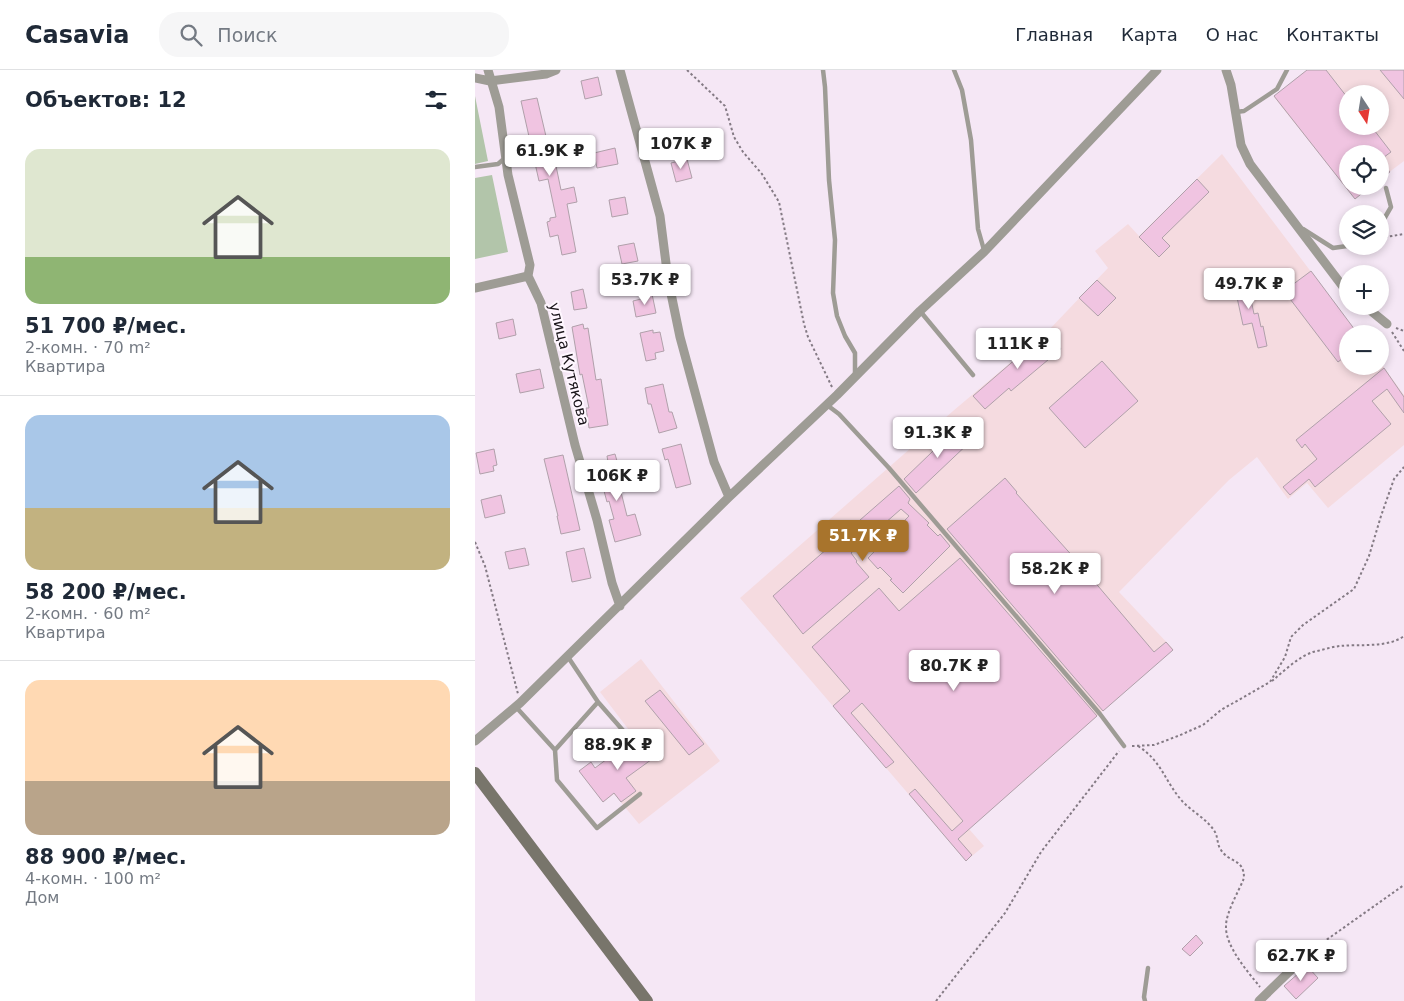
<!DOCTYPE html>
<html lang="ru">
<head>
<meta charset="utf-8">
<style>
  body { margin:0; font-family:"DejaVu Sans",sans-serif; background:#f6f6f7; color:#1f2937; height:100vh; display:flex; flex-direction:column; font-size:19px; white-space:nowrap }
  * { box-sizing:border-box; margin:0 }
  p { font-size:16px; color:#747a83 }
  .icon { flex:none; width:28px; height:28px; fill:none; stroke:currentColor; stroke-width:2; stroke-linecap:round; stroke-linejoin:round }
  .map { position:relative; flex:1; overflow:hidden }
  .side { display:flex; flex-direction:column; background:#fff; width:475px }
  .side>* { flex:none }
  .needle { width:32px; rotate:168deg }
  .tools { position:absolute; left:864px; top:15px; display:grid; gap:10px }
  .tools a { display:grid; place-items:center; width:50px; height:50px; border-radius:50%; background:#fff; box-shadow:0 2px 8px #0003; font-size:25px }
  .price { position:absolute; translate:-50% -42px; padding:0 11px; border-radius:5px; background:#fff; color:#222; font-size:16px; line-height:32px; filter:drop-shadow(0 1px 2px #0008) }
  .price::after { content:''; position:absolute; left:50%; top:30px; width:15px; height:11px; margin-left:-8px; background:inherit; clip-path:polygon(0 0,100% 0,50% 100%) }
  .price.selected { background:#a8742c; color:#fff }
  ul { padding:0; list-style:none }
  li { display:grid; align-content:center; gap:10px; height:265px; padding:0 25px }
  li+li { border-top:1px solid #e0e1e3 }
  li span { display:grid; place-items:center; height:155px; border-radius:15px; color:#555 }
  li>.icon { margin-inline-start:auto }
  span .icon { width:90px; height:90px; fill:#fffc; stroke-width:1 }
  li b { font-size:21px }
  h2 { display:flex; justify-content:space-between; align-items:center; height:60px; padding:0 25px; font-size:21px }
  header { display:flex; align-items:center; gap:30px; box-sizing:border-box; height:70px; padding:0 25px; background:#fff; border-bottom:1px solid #e0e1e3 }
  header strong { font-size:24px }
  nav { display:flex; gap:28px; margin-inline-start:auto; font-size:18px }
  .search { width:350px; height:45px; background:#f6f6f7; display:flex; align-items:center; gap:12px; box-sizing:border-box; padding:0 18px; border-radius:20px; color:#747a83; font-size:19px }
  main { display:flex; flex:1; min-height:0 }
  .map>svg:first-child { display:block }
  .industrial { fill:#f5dbe0; fill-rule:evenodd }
  .green { fill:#b2c5aa }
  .building { fill:#f0c4e1; stroke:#b0a0aa }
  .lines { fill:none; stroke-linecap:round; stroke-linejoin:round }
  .path { stroke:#847a84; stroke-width:2; stroke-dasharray:2.5 2.5; stroke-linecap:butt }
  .service { stroke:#9e9c95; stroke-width:4.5 }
  .minor { stroke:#9e9c95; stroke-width:9 }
  .secondary { stroke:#78756b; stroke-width:12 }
  .labels { text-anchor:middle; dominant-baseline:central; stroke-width:4; stroke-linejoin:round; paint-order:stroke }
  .street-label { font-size:15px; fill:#1b161b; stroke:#fff7ff }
</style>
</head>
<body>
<header>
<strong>Casavia</strong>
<div class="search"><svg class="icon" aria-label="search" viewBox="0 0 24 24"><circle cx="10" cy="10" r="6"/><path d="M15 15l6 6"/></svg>Поиск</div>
<nav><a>Главная</a><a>Карта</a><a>О нас</a><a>Контакты</a></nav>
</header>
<main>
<section class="side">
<h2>Объектов: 12<svg class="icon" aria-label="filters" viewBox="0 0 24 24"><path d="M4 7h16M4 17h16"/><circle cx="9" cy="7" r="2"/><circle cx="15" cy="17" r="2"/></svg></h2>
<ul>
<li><span style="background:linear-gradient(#dfe7d0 70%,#8fb573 0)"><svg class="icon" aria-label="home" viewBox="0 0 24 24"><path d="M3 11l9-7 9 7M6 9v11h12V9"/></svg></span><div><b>51 700 ₽/мес.</b><p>2-комн. · 70 m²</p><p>Квартира</p></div></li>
<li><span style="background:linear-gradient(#a9c7e8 60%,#c2b280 0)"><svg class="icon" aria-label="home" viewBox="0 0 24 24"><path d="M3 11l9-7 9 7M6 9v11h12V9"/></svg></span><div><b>58 200 ₽/мес.</b><p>2-комн. · 60 m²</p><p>Квартира</p></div></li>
<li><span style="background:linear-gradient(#ffd9b3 65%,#b9a48a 0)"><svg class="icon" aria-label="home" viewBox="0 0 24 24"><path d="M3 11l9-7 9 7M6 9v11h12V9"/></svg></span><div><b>88 900 ₽/мес.</b><p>4-комн. · 100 m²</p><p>Дом</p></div></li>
</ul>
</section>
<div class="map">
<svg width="929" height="931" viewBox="0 0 929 931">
  <rect width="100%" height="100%" fill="#f5e7f5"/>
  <path class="industrial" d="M832,0h97v91l-24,18v-25h-33v32h24l-16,13 -81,-102zM872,24h33v32h-33z
    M747,84l136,180h-11v32h33v-4l24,33v50l-76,63 -21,-25 -19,16 -31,-42 -28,23 -110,112 54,57 -204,180 15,17 -18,15 -226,-263 213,-187 94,-79 61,-64 -13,-17 33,-27 11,12z
    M166,589l79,102 -81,63 -25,-30 -11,8 -24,-31 12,-9 4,6 40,-30 -35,-46z"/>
  <path class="green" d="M0,26l13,65 -13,3z
    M17,105l16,77 -33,7v-81z"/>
  <path class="building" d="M832,0h19l21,27v29h24l20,26 -11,8 10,12 -10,7v-25h-33v32h24l-16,13 -81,-103z
    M905,0h24v29z
    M123,7l4,18 -17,4 -4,-18z
    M62,28l15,64 3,-1 6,29 13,-3 3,15 -10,2 9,48 -14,3 -4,-20 -8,2 -3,-15 3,-1v-3l6,-1 -8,-38 -9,2 -18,-80z
    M140,78l3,16 -21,4 -3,-15z
    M212,89l5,19 -16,4 -5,-19z
    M722,109l12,13 -47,46 8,8 -11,11 -20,-20z
    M150,127l3,17 -16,3 -3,-17z
    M159,173l4,18 -16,3 -4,-18z
    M836,201l47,63h-11v21l-9,7 -54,-71z
    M771,206l8,38 4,-1 3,14 2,-1 4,20 -9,2 -6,-25 -9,2 -10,-46z
    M622,210l19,18 -18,18 -19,-18z
    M108,219l4,19 -13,2 -3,-18z
    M177,224l4,19 -20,4 -3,-16 8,-2 -1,-3z
    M38,249l3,16 -17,4 -3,-16z
    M108,254l1,5 4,-1 8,52 5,-1 7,46 -19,3 -3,-20h3l-7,-34 -2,1 -8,-48z
    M178,260v3l7,-1 4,19 -9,2 1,6 -10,2 -6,-28z
    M572,262l14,17 -50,42 -2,-3 -24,21 -12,-13z
    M627,291l36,40 -53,47 -36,-40z
    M909,298l20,29v16l-17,-24 -15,12 19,23 -76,63 -6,-8 -19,16 -7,-8 34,-28 -12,-15 -3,4 -6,-8z
    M65,299l4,19 -24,5 -4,-19z
    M188,314l6,28h3l5,16 -18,5 -8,-29h-3l-3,-16z
    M484,356l13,14 -56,53 -12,-14z
    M206,374l10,40 -15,4 -8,-29 -3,1 -3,-11z
    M19,379l3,16 -4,1 1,5 -14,3 -4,-21z
    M140,384l6,21 -4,1 10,40 8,-2 6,21 -26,7 -6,-22 5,-1 -5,-18 -2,1 -10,-37 11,-3 -1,-6z
    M88,385l17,75 -19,4 -4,-18h1l-14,-57z
    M530,408l12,14 -1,1 60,67 78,92 12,-10 7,8 -70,61 -156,-182z
    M424,416l11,13 -2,4 21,20 -2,2 11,11 2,-2 10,12 -47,47 -13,-13 2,-1 -12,-12 -2,2 -10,-11 41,-42 -8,-7 -50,44 6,8 -1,1 13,15 -66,57 -30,-38z
    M26,425l4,18 -20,5 -4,-18z
    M50,478l4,17 -20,4 -4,-17z
    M109,478l7,30 -19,4 -6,-30z
    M485,488l137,158 -139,123 14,16 -6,6 -57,-67 6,-5 37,42 11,-10 -101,-118 -11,10 43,49 -8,6 -53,-62 17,-15 -38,-44 67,-59 20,23z
    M185,620l44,54 -15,11 -44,-54z
    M164,665l16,22 -29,21 10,13 -15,11 -7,-9 -11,9 -24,-31 12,-9 4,6z
    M721,865l7,8 -13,13 -8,-7z
    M832,896l11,12 -22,21 -12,-13z"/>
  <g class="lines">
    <path class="path" d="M212,0l38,36 9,31 9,15 19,22 17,28 25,122 4,13 24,50
      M905,168l24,-4
      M921,258l8,3
      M917,262l12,19
      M0,472l10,24 33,128
      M797,611c12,-10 26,-24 41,-29 9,-2 18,-5 27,-6 20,-2 48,2 64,-10
      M657,676l22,-1 24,-9 25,-11 18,-15 49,-28 15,-25 6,-20 12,-12 51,-36 15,-33 12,-40 13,-37 10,-12
      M663,676c25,16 27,37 46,57 9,9 24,17 31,29 3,5 2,13 6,18 8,13 23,8 23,28 -5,13 -18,34 -18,48 -1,20 22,46 34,61
      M825,892l15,-14 89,-63
      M461,931l69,-88 36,-61 78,-101"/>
    <path class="service" d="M348,0l2,17 4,93 6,60 -2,53 4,23 8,20 10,17v23
      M479,0l8,20 9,50 7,89 6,21
      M761,42l8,-1 33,-22 10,-19
      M0,97l23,-3 8,-7
      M905,156l11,-19 -5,-19
      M828,159l30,19 14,-2
      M445,241l53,64
      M352,335l12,9 50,54 211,246 24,32
      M93,587l30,45 29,33
      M41,637l39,43 2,30 40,48 43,-34
      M80,680l43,-48
      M670,931l-1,-4 4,-29"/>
    <path class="minor" d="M13,0l11,37 9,68 22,90 -2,11 13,27 34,142 22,75 15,63 8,23
      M145,0l40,146 8,63 12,58 34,125 15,35
      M751,0l5,15 10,60 9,19 97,128
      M0,8l15,3 56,-7 10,-4
      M0,218l53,-12
      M890,236l22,18
      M0,671l45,-38 209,-206 108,-102 83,-84 64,-59 173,-182
      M784,931l34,-33"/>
    <path class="secondary" d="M0,703l172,228"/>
  </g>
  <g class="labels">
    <g class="street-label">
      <text transform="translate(94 294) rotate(76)">улица Кутякова</text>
    </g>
  </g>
</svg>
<div class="tools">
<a><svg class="needle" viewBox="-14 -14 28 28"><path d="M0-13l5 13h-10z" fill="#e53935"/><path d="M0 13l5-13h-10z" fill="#747a83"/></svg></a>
<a><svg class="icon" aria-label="locate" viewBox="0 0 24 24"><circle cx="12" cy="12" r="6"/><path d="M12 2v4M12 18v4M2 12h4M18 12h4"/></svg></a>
<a><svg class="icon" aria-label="layers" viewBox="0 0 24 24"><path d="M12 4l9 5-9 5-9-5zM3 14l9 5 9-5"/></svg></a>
<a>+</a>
<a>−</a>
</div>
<b class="price" style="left:206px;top:100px">107K ₽</b>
<b class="price" style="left:75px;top:107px">61.9K ₽</b>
<b class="price" style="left:170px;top:236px">53.7K ₽</b>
<b class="price" style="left:774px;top:240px">49.7K ₽</b>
<b class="price" style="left:543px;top:300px">111K ₽</b>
<b class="price" style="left:463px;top:389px">91.3K ₽</b>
<b class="price" style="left:142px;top:432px">106K ₽</b>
<b class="price selected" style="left:388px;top:492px">51.7K ₽</b>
<b class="price" style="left:580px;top:525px">58.2K ₽</b>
<b class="price" style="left:479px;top:622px">80.7K ₽</b>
<b class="price" style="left:143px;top:701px">88.9K ₽</b>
<b class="price" style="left:826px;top:912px">62.7K ₽</b>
</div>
</main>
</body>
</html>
